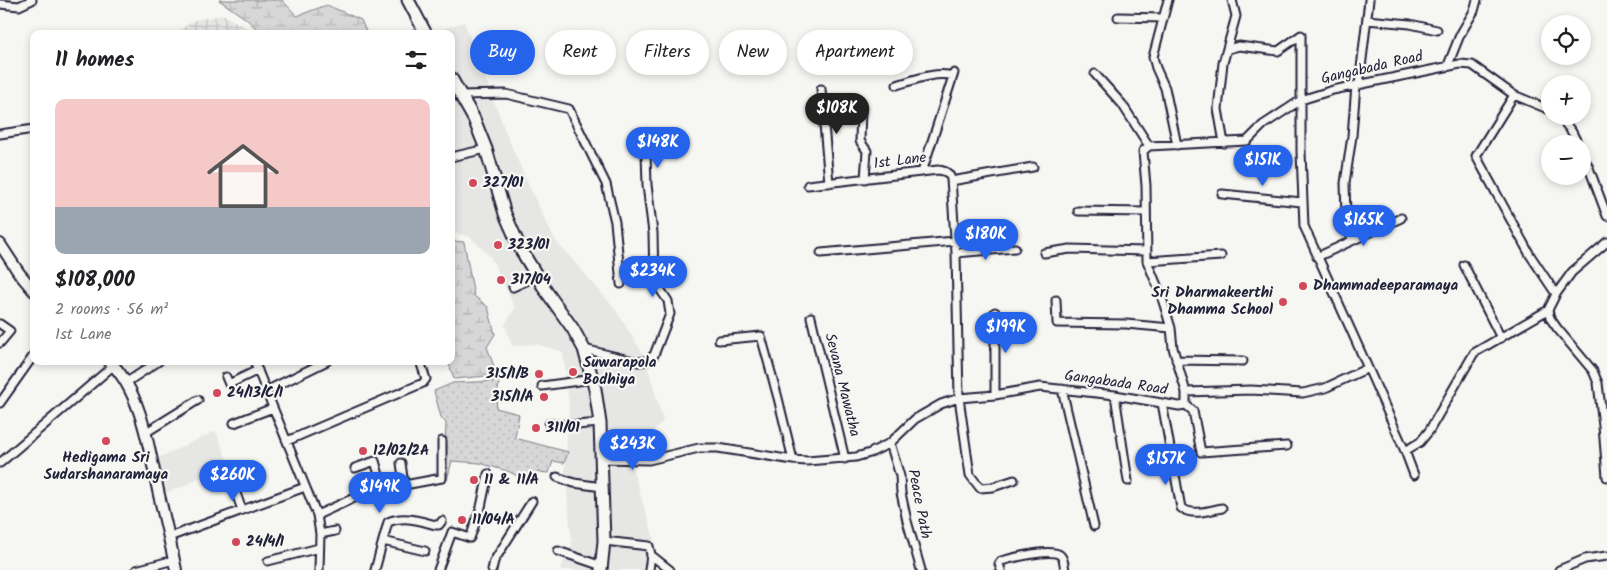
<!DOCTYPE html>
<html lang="en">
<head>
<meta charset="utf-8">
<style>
  body { margin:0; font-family:Kalam,sans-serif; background:#f2f2f2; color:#202124; height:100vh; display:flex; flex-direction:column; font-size:19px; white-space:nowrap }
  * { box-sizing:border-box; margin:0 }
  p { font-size:16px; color:#757577 }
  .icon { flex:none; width:28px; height:28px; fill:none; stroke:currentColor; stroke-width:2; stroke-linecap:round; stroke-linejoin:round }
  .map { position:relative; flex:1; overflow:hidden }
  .details { position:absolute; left:30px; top:30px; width:425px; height:335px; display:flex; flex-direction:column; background:#fff; border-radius:10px; box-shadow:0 2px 8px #0003 }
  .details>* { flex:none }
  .banner { position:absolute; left:470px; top:30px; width:475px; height:45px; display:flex; gap:10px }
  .tools { position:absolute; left:1541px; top:15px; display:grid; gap:10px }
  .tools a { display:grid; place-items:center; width:50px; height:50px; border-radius:50%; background:#fff; box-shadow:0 2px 8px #0003; font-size:25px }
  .price { position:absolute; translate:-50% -42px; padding:0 11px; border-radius:18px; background:#2563eb; color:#fff; font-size:16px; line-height:32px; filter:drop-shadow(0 1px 2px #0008) }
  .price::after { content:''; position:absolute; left:50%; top:30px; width:15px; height:11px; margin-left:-8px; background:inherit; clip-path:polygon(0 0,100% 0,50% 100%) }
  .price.active { background:#222; color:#fff }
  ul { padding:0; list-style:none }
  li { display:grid; align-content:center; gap:10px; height:265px; padding:0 25px }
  li span { display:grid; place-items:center; height:155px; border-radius:10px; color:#555 }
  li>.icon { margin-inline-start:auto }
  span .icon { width:90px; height:90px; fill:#fffc; stroke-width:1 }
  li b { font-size:21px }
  h2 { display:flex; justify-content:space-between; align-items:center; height:60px; padding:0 25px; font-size:21px }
  .pill { padding:0 18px; border-radius:22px; background:#fff; box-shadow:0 2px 8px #0003; font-size:18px; line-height:45px }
  .pill.active { background:#2563eb; color:#fff }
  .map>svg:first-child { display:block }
  .built { fill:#e6e6e4 }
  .industrial { fill:url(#industrial-grid) }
  .grass { fill:url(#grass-dots); stroke:#7c7c89 }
  .wetland { fill:url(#wetland-marsh); stroke:#7c7c89 }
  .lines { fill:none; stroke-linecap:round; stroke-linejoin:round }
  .street-casing { stroke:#22223b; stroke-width:11 }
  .secondary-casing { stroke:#22223b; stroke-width:14 }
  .primary-casing { stroke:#22223b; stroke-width:15 }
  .street { stroke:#f6f6f2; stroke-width:7 }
  .secondary { stroke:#f6f6f2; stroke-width:10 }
  .primary { stroke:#f6f6f2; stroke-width:11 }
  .poi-dot { fill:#d1495b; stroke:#f6f6f2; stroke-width:2 }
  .labels { text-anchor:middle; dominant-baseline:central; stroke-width:4.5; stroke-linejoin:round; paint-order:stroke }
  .street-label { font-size:15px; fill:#22223b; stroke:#f6f6f2 }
  .poi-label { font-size:15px; font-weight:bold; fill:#22223b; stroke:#f6f6f2; text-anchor:start }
</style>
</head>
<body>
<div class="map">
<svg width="1607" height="570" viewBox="0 0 1607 570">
  <defs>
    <pattern id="industrial-grid" width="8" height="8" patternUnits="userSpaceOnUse" patternTransform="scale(1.25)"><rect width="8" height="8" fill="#e6e6e4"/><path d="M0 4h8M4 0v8" fill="none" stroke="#c5c5c4"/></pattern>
    <pattern id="grass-dots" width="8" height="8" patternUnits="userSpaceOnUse" patternTransform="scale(1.25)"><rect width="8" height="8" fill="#d7d7d7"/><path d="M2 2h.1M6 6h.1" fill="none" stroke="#b8b8b9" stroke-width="1.8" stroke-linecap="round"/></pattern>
    <pattern id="wetland-marsh" width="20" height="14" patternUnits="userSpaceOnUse" patternTransform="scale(1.25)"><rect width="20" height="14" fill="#d7d7d7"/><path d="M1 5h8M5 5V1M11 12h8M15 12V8" fill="none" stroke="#b8b8b9"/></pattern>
  </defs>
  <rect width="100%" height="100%" fill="#f6f6f2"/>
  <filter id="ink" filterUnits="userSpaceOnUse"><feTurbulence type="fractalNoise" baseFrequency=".02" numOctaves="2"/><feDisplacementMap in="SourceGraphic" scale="10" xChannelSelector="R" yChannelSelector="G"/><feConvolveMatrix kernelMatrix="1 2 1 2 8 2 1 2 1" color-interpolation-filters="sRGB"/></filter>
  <g filter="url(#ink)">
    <path class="built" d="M464,22l44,116 20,46 27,56 58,66 32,51 18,64 -34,36 25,82 -5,7 -4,24h-85l12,-25 -7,-72 4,-69 -6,-52 -27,-8 -24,2 -7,-21 10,-17 -24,-51 -21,-20 -19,-5v-32l4,-8 -4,-10v-148h-24z
      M216,431l11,29 -19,13 -26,14 -18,6 -8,-34z"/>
    <path class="industrial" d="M224,15l32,19h-82l21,-14z"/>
    <path class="grass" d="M499,381l-3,27 23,6 -4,24 53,14 -4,11 -11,-2 -4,12 -12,-1 -6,12 -21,-12 -30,-9 -28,-2 -5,19h-3l2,-57 -5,-6 -7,-26 19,-8z"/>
    <path class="wetland" d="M219,0h63l15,16 30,-11 34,15 6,14h-104l-18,-16z
      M451,241l13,1 10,54 14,11 7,27 -8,13 10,28 -43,4 -6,-18h3z"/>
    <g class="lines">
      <g class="street-casing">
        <path id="street" d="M1168,0l-15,57 3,11 9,20 12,57
          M0,4l19,2 13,-6
          M1118,17l45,1
          M1367,20l43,4 27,6
          M1448,65l12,-30 14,-24 3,-11
          M1095,74l27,30 27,42
          M897,85c17,-5 39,-14 56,-9
          M1359,85l10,-85
          M821,89l8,94
          M461,95l45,-1 63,15 37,75 9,38 6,62
          M1514,95l-38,61 54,99 26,39
          M861,108l-1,33 7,10 -2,28
          M1559,116l13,16 6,12
          M0,134l34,-5
          M1224,143l-6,-34 5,-46 13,-47 -4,-16
          M1582,154l7,14 18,48
          M451,157l35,-8
          M922,172l32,-99
          M951,181l82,-14
          M808,185l130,-15c7,1 11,2 13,9l5,74 3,145 11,77 10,13 13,-1 21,-7
          M1222,194l80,8
          M1078,211l68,1
          M1352,241l-6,-26 -1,-32 7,-47 4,-51
          M1607,242l-35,30 -16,22 -8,16 2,8 7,10 36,43 5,12 5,43 4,51
          M821,253l134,-12
          M956,253l59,-5
          M1044,253l26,-4 76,2
          M1317,257l84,-39
          M1147,261l74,-5
          M1464,265l37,73
          M513,287l24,-11
          M1056,300l1,23 69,1 45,4
          M995,312v83
          M811,317l34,142
          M0,324l10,7 -10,12
          M719,340l42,-4 17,62 15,62
          M584,349l54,13 9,-1 7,-6 16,-41 -2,-13 -14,-21 -1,-47 -6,-48 -1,-32
          M1176,360l67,1
          M254,361l63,154 3,19 -1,36
          M1368,368l37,83 9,24
          M226,377l3,7 29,-14
          M127,382l32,-21
          M542,386l51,-7
          M1062,389l32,137
          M266,391l61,-30
          M1186,392l65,-2 52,3 22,-5 43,-20 -64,-142 -3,-74v-117l-23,16 -39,-5 -11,3
          M1115,395l13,86
          M0,403l34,-48
          M1162,403l19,105c12,8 27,3 41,0
          M1186,405l7,6 8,41 86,-6
          M234,423l39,-15
          M549,424l27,1 24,-2
          M145,433l53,-33
          M287,441l136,-58 3,-4 -6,-18
          M890,443l10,33 1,17 6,28 14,49
          M1405,451l15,-9 9,-11 45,-78 74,-43
          M602,459l47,1 50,-12h19l75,12 14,1 49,-4 14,-4 20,-10 25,-24 26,-15 18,-6 36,-3 45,-8 75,8 64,11 7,-1v-13l-13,-44 -2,-20 -10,-33 -14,-34 -1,-75 -3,-35 6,-5 98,-5 16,-16 38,-25 32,-10 127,-26 12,1 42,30 36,15
          M0,463l114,-98
          M401,463l3,22
          M355,468l20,-7 8,28
          M557,477l17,6 28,4
          M233,485l9,25
          M317,515l37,-17 29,-9 59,-11v-37
          M320,534l15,-3
          M169,537l136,-50
          M383,541l42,10
          M604,541l45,5 2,9 -2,15
          M558,551l44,15
          M651,555l19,15
          M268,561l51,-13
          M136,570l38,-10
          M375,570l13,-48c16,-7 32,-1 48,3h3l3,-4
          M438,570l14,-38 18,6 11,-31 7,-33
          M492,570l2,-9 38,-60
          M1001,570l-2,-6 2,-3c11,-3 50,-13 59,-6 4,3 4,10 5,15
          M1559,570l26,-11 22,-3"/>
      </g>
      <g class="secondary-casing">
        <path id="secondary" d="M0,244l19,29 15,18
          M109,361c33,30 41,93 50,134 6,25 12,50 17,75"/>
      </g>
      <g class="primary-casing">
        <path id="primary" d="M408,0l18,34
          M451,78l23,41 12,30 19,65 16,36 25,41 27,38 11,20 11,40 5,34 4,118 -3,29"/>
      </g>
      <use href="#street" class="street"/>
      <use href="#secondary" class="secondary"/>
      <use href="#primary" class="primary"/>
    </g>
  </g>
  <g class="poi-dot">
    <circle cx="473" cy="183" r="5"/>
    <circle cx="498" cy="245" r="5"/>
    <circle cx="501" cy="280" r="5"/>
    <circle cx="1303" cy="286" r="5"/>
    <circle cx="1283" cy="302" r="5"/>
    <circle cx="573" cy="372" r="5"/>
    <circle cx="539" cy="374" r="5"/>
    <circle cx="217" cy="393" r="5"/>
    <circle cx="544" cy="397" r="5"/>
    <circle cx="536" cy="428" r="5"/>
    <circle cx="106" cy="441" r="5"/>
    <circle cx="363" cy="451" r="5"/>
    <circle cx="474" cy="480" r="5"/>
    <circle cx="462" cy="520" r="5"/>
    <circle cx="236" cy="542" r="5"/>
  </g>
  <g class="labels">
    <g class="street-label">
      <text transform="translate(1372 68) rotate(-13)">Gangabada Road</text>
      <text transform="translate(900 161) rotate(-7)">1st Lane</text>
      <text transform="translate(1116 383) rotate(8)">Gangabada Road</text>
      <text transform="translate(842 385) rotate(76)">Sevana Mawatha</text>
      <text transform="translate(919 504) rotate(79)">Peace Path</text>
    </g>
    <g class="poi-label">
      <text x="483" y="183">327/01</text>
      <text x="508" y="245">323/01</text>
      <text x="511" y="280">317/04</text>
      <text x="1313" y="286">Dhammadeeparamaya</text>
      <text x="1273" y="293" text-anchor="end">Sri Dharmakeerthi<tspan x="1273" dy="17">Dhamma School</tspan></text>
      <text x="583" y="363">Suwarapola<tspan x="583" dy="17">Bodhiya</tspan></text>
      <text x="529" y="374" text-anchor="end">315/1/B</text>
      <text x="227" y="393">24/13/C/1</text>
      <text x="534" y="397" text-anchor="end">315/1/A</text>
      <text x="546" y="428">311/01</text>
      <text x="373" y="451">12/02/2A</text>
      <text x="106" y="458" text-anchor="middle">Hedigama Sri<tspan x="106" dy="17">Sudarshanaramaya</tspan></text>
      <text x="484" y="480">11 &amp; 11/A</text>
      <text x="472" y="520">11/04/A</text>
      <text x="246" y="542">24/4/1</text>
    </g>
  </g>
</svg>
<div class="tools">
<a><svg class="icon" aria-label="locate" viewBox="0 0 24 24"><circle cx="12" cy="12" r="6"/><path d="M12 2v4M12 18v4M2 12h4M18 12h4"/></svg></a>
<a>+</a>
<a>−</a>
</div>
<b class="price active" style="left:837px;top:135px">$108K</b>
<b class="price" style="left:658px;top:169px">$148K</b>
<b class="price" style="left:1263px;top:187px">$151K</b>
<b class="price" style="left:1364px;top:247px">$165K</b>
<b class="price" style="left:986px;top:261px">$180K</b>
<b class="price" style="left:653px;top:298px">$234K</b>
<b class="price" style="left:1006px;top:354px">$199K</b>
<b class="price" style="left:633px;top:471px">$243K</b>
<b class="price" style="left:1166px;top:486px">$157K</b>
<b class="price" style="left:233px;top:502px">$260K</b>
<b class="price" style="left:380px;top:514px">$149K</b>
<div class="banner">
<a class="pill active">Buy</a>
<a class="pill">Rent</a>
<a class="pill">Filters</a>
<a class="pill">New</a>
<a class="pill">Apartment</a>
</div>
<section class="details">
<h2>11 homes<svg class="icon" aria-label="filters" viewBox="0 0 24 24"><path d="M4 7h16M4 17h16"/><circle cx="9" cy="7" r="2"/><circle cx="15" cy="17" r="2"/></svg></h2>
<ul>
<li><span style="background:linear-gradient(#f6c9c9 70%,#9aa5b1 0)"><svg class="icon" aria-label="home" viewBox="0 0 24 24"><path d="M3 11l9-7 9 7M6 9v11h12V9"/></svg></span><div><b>$108,000</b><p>2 rooms · 56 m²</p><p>1st Lane</p></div></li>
</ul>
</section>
</div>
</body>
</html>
